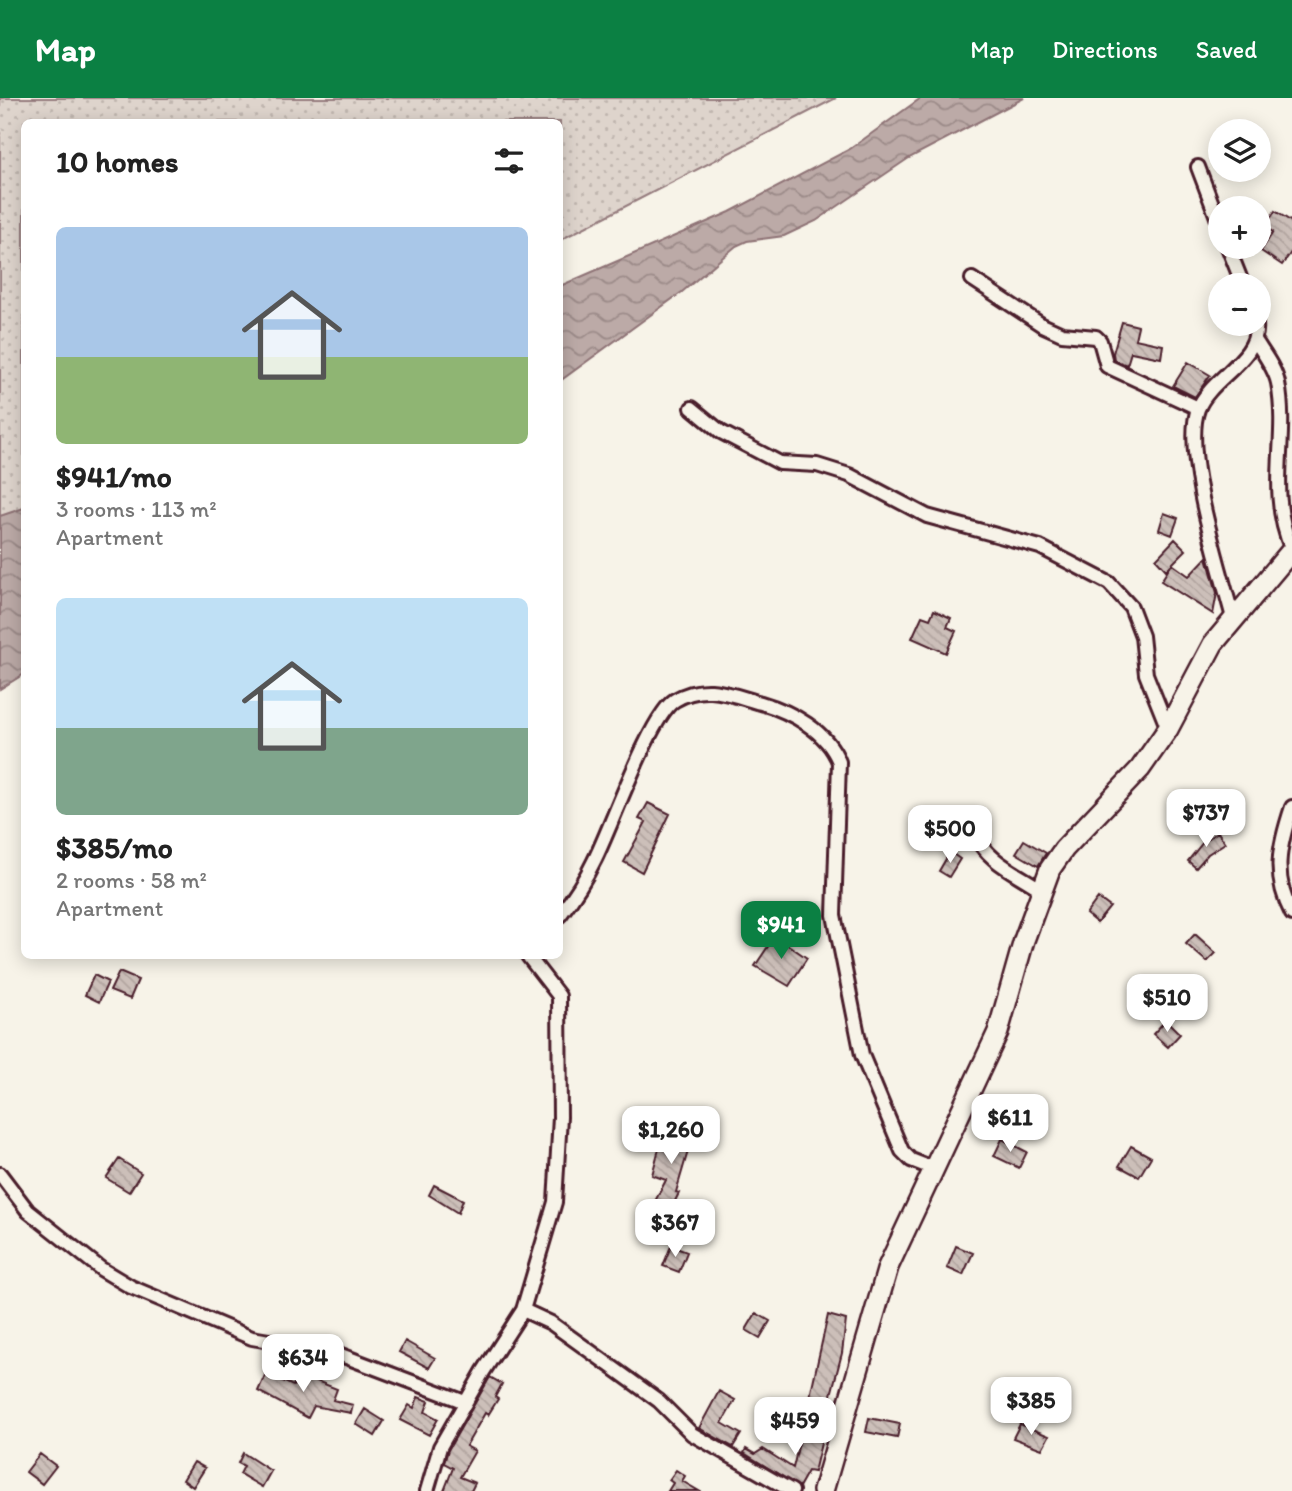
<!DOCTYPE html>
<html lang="en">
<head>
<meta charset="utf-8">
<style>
  body { margin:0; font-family:Itim,sans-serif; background:#f6f6f6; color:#222; height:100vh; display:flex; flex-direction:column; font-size:26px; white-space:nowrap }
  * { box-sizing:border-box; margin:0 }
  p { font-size:23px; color:#767676 }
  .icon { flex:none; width:38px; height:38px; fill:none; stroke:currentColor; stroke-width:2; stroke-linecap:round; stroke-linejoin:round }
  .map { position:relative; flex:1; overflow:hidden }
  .details { position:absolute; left:21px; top:21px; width:542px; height:840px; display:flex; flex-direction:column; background:#fff; border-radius:10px; box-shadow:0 4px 18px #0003 }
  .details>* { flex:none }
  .controls { position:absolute; left:1208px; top:21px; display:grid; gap:14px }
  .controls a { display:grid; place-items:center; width:63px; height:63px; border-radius:50%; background:#fff; box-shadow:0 4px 18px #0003; font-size:35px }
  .price { position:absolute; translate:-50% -60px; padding:0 16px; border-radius:14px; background:#fff; color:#222; font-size:23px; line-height:46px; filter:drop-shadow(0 2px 4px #0008) }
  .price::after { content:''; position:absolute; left:50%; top:42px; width:21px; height:16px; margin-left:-10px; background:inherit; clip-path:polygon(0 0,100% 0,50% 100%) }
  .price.selected { background:#0b8043; color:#fff }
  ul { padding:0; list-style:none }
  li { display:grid; align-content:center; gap:14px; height:371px; padding:0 35px }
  li span { display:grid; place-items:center; height:217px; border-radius:10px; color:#555 }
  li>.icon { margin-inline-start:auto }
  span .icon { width:126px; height:126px; fill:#fffc; stroke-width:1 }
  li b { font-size:30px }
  h2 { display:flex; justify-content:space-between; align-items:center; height:84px; padding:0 35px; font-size:30px }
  header { display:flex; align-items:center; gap:42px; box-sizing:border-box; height:98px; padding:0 35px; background:#0b8043; color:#fff }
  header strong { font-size:33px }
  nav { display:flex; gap:38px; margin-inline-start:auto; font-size:24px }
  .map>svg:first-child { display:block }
  .grass { fill:url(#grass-dots); stroke:#947a7c; stroke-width:2 }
  .water { fill:url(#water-waves); stroke:#8e7275; stroke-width:2 }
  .building { fill:url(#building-back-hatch); stroke:#4a1f2b; stroke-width:2 }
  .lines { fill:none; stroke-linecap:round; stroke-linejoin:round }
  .minor-casing { stroke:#4a1f2b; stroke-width:18 }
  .primary-casing { stroke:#4a1f2b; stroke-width:24 }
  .minor { stroke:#f7f3e8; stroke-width:12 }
  .primary { stroke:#f7f3e8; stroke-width:19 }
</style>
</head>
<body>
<header>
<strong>Map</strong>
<nav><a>Map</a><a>Directions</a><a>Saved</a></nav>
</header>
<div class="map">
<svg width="1292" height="1393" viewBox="0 0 1292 1393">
  <defs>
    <pattern id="grass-dots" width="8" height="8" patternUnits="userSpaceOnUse" patternTransform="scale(1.75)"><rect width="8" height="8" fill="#ded4cc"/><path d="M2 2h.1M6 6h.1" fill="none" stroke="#c0b6af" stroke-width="1.8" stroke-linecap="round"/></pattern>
    <pattern id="water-waves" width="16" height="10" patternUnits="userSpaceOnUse" patternTransform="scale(1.75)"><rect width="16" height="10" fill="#bcaaa7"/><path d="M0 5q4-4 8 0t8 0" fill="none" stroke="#9b8a88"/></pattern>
    <pattern id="building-back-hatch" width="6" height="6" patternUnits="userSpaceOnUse" patternTransform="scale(1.75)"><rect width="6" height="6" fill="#ccbfb9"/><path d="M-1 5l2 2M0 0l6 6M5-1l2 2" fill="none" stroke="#b1a49f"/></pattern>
  </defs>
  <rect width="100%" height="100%" fill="#f7f3e8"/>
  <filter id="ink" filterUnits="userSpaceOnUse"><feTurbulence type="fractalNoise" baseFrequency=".0143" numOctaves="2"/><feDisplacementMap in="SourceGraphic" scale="14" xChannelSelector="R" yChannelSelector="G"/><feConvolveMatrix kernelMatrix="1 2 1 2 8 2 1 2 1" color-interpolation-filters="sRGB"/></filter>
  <g filter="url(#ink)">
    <path class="grass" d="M0,0h836l-276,142v-118h-536v386l-24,12z"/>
    <path class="water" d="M921,0h103l-115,60 -93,63 -32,15 -37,5 -11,5 -54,46 -122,89v-95l170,-74 120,-63z
      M24,410v166l-24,15v-173z"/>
    <path class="building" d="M1275,113l17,11v29l-10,14 -21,-14 12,-19 -8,-5z
      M1122,224l16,4 -3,13 28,6 -2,13 -30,-6 -4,13 -13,-5 -1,-7z
      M1188,264l22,13 -15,22 -22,-11z
      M1164,415l14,5 -6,17 -13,-5z
      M1175,441l11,11 -20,20 -10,-11z
      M1207,459l10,36 -4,21 -52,-33 11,-17 17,12z
      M934,512l17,8 -4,9 9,4 -10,22 -34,-15 10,-22 8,3z
      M648,705l22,11 -28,58 -18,-10 22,-40 -7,-3z
      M1218,734l7,11 -17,11 -12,14 -8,-7 16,-20z
      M1024,742l22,13 -8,13 -22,-13z
      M950,754l10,7 -11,18 -10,-6z
      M1098,800l12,9 -13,16 -11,-9z
      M1195,836l21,19 -9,9 -21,-18z
      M775,838l32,22 -18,28 -34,-20z
      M119,874l19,8 -8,19 -20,-8z
      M94,877l14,7 -9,20 -14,-7z
      M1166,922l14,14 -12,13 -15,-13z
      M665,1028l28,8 -17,58 3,1 -11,22 -16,-8 14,-27 -14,-5z
      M1002,1041l25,13 -8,16 -25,-12z
      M1131,1048l20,11 -12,20 -20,-11z
      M119,1061l22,14 -12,19 -23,-14z
      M434,1087l29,15 -5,13 -29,-18z
      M671,1148l16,6 -8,20 -16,-6z
      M956,1148l17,7 -10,22 -16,-7z
      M756,1215l14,8 -10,17 -14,-8z
      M828,1217l18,5 -4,33 -15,57 -19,-5z
      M405,1243l30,17 -6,10 -30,-16z
      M301,1272l14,8 -1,2 23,9 -4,11 20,5 -2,8 -37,-7 -6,12 -50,-27 8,-18 27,13z
      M490,1279l12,7 -7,13 3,2 -10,16 -3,-2 -19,33 9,5 -15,26 15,6 -4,8h-27l9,-23 -9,-5 4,-13z
      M719,1293l16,9 -13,23 19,11 -8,13 -34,-19z
      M418,1299l11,4 -4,11 13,7 -9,16 -29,-15 9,-15 5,3z
      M365,1311l19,12 -9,15 -19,-12z
      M869,1320l31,6 -3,14 -31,-6z
      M1020,1326l29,12 -7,13 -29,-11z
      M803,1328l21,5 -10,41 -6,-1 -9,16 -55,-34 2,-4 9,5 8,-5 30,19z
      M243,1355l28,18 -9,16 -22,-13 4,-8 -6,-3z
      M40,1356l16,12 -14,18 -16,-12z
      M194,1364l11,6 -12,19 -10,-7z
      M676,1372l9,6 -3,5 17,10h-31l5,-8 -4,-3z"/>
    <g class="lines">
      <g class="minor-casing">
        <path id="minor" d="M1198,69l22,58
          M1228,149l15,38
          M972,181l70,46 20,9 34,3 4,4 7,25 91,42
          M1255,242c8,13 20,28 23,43 11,59 -12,106 14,167
          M692,310l29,24 59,31 37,2 32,10 78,41 113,31 69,36 22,24 11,29 4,38 22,55
          M1233,520c-12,-46 -51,-166 -35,-209 12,-31 62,-50 58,-85
          M1292,709c-13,39 -20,69 0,107
          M974,734c12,29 41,40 66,57
          M560,817c13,-17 25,-35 34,-54 16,-30 56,-146 81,-161 30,-18 56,-5 86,3 31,9 66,28 78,59l-5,153 28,140 40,96 9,9 23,9
          M0,1076l28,37 73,58 30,18 121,51 81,14 132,50
          M523,1212l32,-108 5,-85 -1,-121 -31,-40
          M427,1393l13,-44 43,-75 40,-62 28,13 108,78 33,33 100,57"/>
      </g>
      <g class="primary-casing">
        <path id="primary" d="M823,1393l65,-224 110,-235 26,-92 26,-71 14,-20 76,-80 28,-40 45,-85 79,-94"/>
      </g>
      <use href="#minor" class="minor"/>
      <use href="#primary" class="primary"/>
    </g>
  </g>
</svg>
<div class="controls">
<a><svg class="icon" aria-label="layers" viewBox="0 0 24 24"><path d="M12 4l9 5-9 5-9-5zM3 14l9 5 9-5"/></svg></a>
<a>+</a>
<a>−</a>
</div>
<b class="price" style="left:1206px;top:751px">$737</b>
<b class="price" style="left:950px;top:767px">$500</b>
<b class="price selected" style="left:781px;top:863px">$941</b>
<b class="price" style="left:1167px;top:936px">$510</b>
<b class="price" style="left:1010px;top:1056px">$611</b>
<b class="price" style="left:671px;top:1068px">$1,260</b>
<b class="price" style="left:675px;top:1161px">$367</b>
<b class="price" style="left:303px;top:1296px">$634</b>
<b class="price" style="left:1031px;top:1339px">$385</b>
<b class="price" style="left:795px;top:1359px">$459</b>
<section class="details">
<h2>10 homes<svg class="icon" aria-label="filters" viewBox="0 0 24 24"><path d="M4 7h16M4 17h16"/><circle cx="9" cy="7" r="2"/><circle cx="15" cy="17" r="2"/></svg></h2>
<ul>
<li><span style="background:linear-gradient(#a9c7e8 60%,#8fb573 0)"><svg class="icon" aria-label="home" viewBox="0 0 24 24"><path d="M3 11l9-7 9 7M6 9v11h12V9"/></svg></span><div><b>$941/mo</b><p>3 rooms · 113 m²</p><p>Apartment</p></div></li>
<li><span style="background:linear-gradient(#bfe0f5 60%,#7fa58c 0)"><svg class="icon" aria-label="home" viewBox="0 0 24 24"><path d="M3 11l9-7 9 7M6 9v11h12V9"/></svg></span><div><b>$385/mo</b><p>2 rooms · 58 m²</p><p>Apartment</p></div></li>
</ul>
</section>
</div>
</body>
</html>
